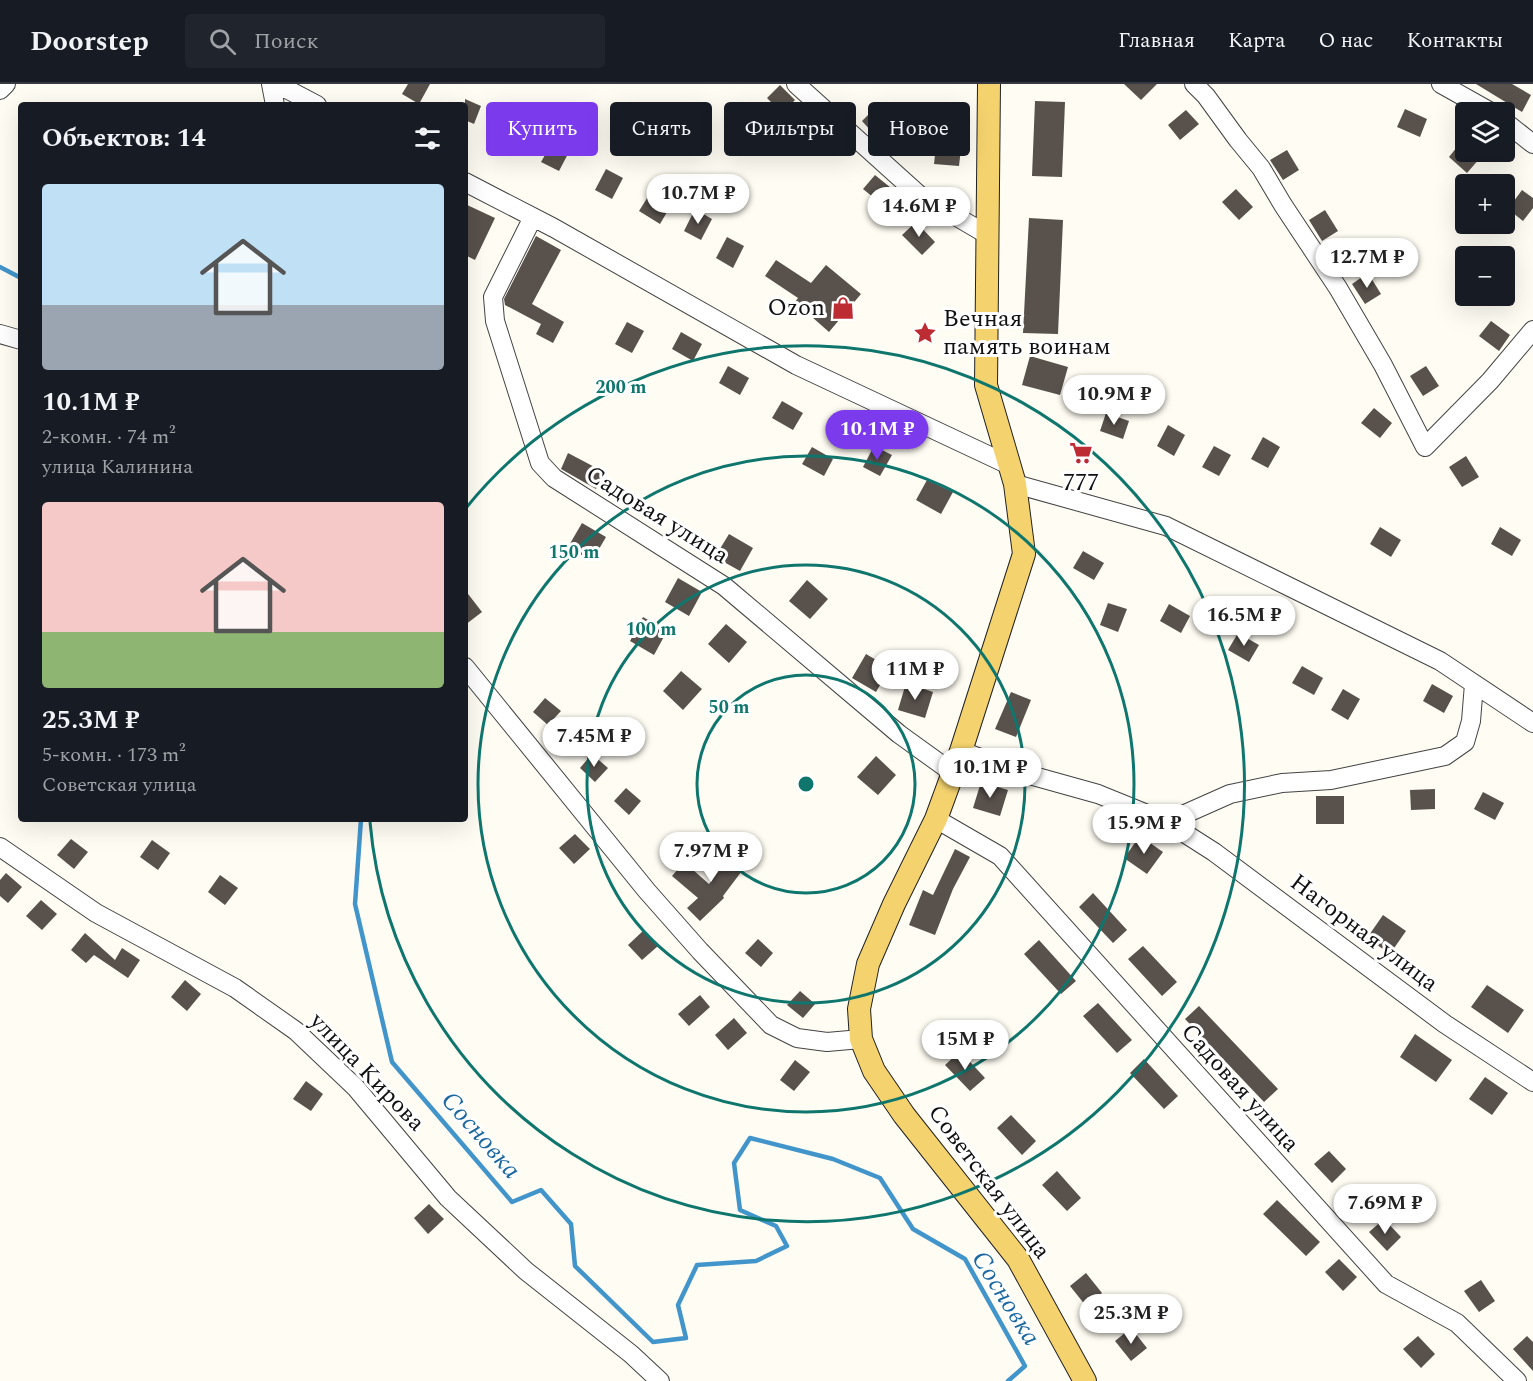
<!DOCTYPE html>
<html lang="ru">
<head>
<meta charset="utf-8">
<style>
  body { margin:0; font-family:Spectral,serif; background:#20242c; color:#f1f3f6; height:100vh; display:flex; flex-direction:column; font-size:22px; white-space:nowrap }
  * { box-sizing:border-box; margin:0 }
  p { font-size:20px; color:#9ea1a6 }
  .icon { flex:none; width:33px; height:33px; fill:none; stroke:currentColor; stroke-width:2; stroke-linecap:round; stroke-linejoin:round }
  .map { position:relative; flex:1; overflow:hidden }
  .panel { position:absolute; left:18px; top:18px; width:450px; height:720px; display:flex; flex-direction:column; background:#171b24; border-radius:6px; box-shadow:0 6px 24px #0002 }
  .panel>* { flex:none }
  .guide { position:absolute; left:486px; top:18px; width:570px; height:54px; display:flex; gap:12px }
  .buttons { position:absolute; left:1455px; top:18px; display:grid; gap:12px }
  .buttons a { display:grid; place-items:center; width:60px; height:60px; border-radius:6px; background:#171b24; box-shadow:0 6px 24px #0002; font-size:30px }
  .price { position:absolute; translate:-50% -51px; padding:0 14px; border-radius:21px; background:#fff; color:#222; font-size:20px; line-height:39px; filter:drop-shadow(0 2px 3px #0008) }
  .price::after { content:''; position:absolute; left:50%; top:36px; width:18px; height:14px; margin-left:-9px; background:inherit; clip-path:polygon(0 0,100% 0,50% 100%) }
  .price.on { background:#7c3aed; color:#fff }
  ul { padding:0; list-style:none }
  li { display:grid; align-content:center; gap:12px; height:318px; padding:0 24px }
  li span { display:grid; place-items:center; height:186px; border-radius:6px; color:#555 }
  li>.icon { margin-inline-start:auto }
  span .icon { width:108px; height:108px; fill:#fffc; stroke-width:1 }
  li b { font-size:26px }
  h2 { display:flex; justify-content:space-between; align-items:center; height:72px; padding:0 24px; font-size:26px }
  .tag { padding:0 21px; border-radius:6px; background:#171b24; box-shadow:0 6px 24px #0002; font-size:21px; line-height:54px }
  .tag.on { background:#7c3aed; color:#fff }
  header { display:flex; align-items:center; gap:36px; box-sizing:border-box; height:84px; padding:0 30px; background:#171b24; border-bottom:2px solid #363941 }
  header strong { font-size:28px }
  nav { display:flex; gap:33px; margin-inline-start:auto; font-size:21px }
  .search { width:420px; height:54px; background:#20242c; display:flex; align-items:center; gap:15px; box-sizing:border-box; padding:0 21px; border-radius:6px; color:#9ea1a6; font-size:22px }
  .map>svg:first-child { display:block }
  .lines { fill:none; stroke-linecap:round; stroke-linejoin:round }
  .stream { stroke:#4295ca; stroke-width:4.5 }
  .building { fill:#58514c }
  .minor-casing { stroke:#434343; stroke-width:20 }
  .major-casing { stroke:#212121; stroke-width:24 }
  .minor { stroke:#fff; stroke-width:18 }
  .major { stroke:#f4d26e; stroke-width:22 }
  .ring { fill:none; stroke:#0f766e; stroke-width:3 }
  .labels { text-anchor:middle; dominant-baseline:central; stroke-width:6; stroke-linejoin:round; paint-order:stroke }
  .poi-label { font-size:24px; fill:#101010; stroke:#fff; text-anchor:end }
  .street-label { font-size:24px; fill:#101010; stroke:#fff }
  .water-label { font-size:26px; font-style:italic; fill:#1b679f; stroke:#fff }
  .centre { fill:#0f766e; stroke:#fff; stroke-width:3 }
  .ring-label { font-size:18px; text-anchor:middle; font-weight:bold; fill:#0f766e; stroke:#fff; stroke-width:6; stroke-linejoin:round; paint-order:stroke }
</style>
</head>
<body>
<header>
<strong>Doorstep</strong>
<div class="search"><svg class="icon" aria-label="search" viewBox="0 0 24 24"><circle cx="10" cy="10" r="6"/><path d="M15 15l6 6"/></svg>Поиск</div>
<nav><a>Главная</a><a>Карта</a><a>О нас</a><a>Контакты</a></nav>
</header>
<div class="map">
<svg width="1533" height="1297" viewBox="0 0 1533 1297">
  <rect width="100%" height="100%" fill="#fffcf3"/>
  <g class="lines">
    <path class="stream" d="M0,183l21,11
      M361,735l-6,85 37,158 120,140 29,-12 30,34 4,42 78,76 33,-4 -8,-33 19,-40 59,-4 31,-15 -11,-20 -36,-16 -6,-47 16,-25 83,21 47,19 33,51 52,30 60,107 -17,15"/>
  </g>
  <path class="building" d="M408,0h22l-11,20 -17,-10z
    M1124,0h33l-16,16z
    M1476,0h36l19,11 -9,17z
    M780,1l15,15 -13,13 -15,-15z
    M465,15l16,7 -7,18 -9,-4z
    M1035,17l30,1 -3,75 -30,-1z
    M875,24l20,20 -14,14 -19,-21z
    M1405,25l22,10 -7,18 -23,-10z
    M1186,26l13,14 -19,16 -12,-15z
    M510,27l17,9 -11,21 -17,-9z
    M939,35l25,2 -5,45 -25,-2z
    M553,57l17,9 -11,21 -18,-9z
    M1461,58l5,4v6h6l8,6 -13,15 -18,-16z
    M1287,66l12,20 -16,10 -13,-20z
    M606,85l17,9 -11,21 -17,-9z
    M875,91l16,13 -12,14 -16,-13z
    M1236,105l17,18 -14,13 -17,-18z
    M1522,106l11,8v10l-10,13 -15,-12z
    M649,111l21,12 -10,17 -21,-13z
    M465,120l30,14 -20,42 -10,-5z
    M695,125l17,10 -11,21 -17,-9z
    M1325,126l13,21 -16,10 -13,-21z
    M1029,134l34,2 -5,114 -35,-1z
    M916,138l19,20 -13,13 -20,-20z
    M536,152l25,14 -29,54 32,18 -11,21 -17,-9 5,-10 -36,-19 -1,-6z
    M727,153l17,9 -11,22 -17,-10z
    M776,176l35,23 15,-18 35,29 -32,38 -34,-30 3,-4 -33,-22z
    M1368,189l13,21 -16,10 -13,-20z
    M1491,237l19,14 -11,16 -20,-15z
    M627,238l17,9 -12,22 -17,-9z
    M681,248l21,12 -9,17 -21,-12z
    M1030,272l38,11 -8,28 -38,-10z
    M728,282l21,12 -9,17 -21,-12z
    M1426,282l13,20 -16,10 -13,-20z
    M782,317l21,12 -10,17 -21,-12z
    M1374,324l18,15 -12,15 -19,-15z
    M1106,329l23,8 -6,18 -23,-8z
    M1168,341l17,10 -11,21 -17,-10z
    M1263,353l17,10 -12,21 -17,-9z
    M874,362l18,9 -12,21 -17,-9z
    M1214,362l17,9 -12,21 -17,-9z
    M812,363l21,12 -9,17 -22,-12z
    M568,369l36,19 -8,17 -35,-20z
    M1466,372l13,21 -17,10 -13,-20z
    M927,396l26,12 -12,22 -25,-14z
    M582,439l24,14 -14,24 -24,-14z
    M1380,443l21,13 -10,17 -21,-13z
    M1500,443l21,13 -9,16 -21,-12z
    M729,450l24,14 -13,23 -25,-14z
    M1083,467l21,12 -10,17 -21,-12z
    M678,494l24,14 -13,24 -24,-14z
    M807,496l21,19 -18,20 -21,-18z
    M465,506l17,22 -17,13z
    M1108,519l19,6 -9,23 -18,-7z
    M1169,520l21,12 -9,17 -21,-12z
    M643,533l24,14 -13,24 -24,-14z
    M726,540l21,18 -18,21 -21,-19z
    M1238,549l21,12 -10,17 -21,-12z
    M866,570l24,14 -14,24 -24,-14z
    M1302,582l21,12 -9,17 -22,-12z
    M681,587l21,18 -19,21 -20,-19z
    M906,599l27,9 -8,26 -27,-8z
    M1432,600l21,12 -9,17 -21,-12z
    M1343,605l17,10 -12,21 -17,-10z
    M1011,608l20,8 -15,37 -21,-8z
    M545,614l16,13 -13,14 -15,-13z
    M592,670l16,14 -13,14 -15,-14z
    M876,672l20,19 -18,20 -21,-18z
    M981,698l27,8 -8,26 -27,-8z
    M626,704l15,13 -12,14 -15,-14z
    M1435,705v20l-24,1 -1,-20z
    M1483,708l21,11 -9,17 -21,-11z
    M1316,712h28v28h-28z
    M575,750l15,15 -16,15 -15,-16z
    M1140,752l23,16 -16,22 -23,-16z
    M71,755l17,13 -14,17 -17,-14z
    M152,756l18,13 -12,17 -18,-13z
    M736,764l15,11 -28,37 1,2 -24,23 -13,-13 11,-10 -26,-22 12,-14 25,22z
    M955,765l15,8 -17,32 -18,46 -26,-10 14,-35 10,5z
    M6,789l16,14 -14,16 -8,-7v-16z
    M220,791l18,13 -13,17 -17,-13z
    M1093,809l34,37 -14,13 -34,-36z
    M41,816l16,14 -15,16 -16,-14z
    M1383,831l23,16 -16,23 -23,-16z
    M644,846l14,16 -16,14 -14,-15z
    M85,849l30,27 7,-12 18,12 -12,18 -34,-23 -8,8 -15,-13z
    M758,855l15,14 -12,14 -16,-14z
    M1039,856l37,41 -15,13 -37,-40z
    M1143,862l34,36 -15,14 -34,-37z
    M185,896l16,14 -14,17 -16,-14z
    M1487,901l37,25 -16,23 -37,-26z
    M800,907l15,13 -12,14 -16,-13z
    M700,911l10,12 -21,19 -11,-12z
    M1098,919l34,37 -15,13 -34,-37z
    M1199,922l79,83 -14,13 -79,-83z
    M734,934l13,15 -19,17 -13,-15z
    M1415,950l37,26 -16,22 -36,-25z
    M960,967l25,27 -15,13 -25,-26z
    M1144,975l34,37 -14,13 -34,-36z
    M795,976l15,12 -16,19 -14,-11z
    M1485,993l23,16 -16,22 -23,-16z
    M306,997l17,13 -12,17 -18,-12z
    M1011,1031l25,26 -14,14 -25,-27z
    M1329,1067l17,18 -14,14 -18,-19z
    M1057,1087l24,27 -14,13 -25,-26z
    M1277,1116l43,42 -14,14 -43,-42z
    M429,1120l15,15 -16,15 -14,-16z
    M1384,1135l17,18 -14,14 -18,-19z
    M1339,1175l18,18 -14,14 -18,-19z
    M1086,1189l16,20 -16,13 -16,-20z
    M1481,1196l14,21 -16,11 -15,-21z
    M1131,1244l16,20 -16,13 -16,-20z
    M1418,1252l17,18 -14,14 -18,-19z
    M1527,1252l6,6v29l-20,-22z"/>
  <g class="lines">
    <g class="minor-casing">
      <path id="minor" d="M271,0l4,21
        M277,0l40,21
        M796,0l122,110 68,40
        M1194,0l12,12 32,44 23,28 22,37 55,83 45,77 42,82 65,-66 43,-51
        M1441,0l50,28
        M0,6l6,-6
        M1504,37l29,23
        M465,98l89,46 242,137 213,100
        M533,133l-40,80 2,24 45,142 14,15 170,108 175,148 54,39
        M0,250l21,6
        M1015,400l151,42 274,135 93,62
        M465,583l182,224 53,60 71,74 26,13 30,4 34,-3
        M961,667l58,21 79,22 69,28 47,30 231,172 88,58
        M936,735l64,37 386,428 71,39 60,58
        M1167,738l63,-28 52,-11 49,-3 114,-24 20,-14 6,-21 3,-37
        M0,763l96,66 139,75 61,43 60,57 92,110 78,73 105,83 29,27"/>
    </g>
    <g class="major-casing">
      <path id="major" d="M989,0l-3,301 29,99 9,70 -63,197 -25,68 -42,85 -26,60 -9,45 2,30 13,32 30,44 114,144 67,122"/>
    </g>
    <use href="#minor" class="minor"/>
    <use href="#major" class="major"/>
  </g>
  <g class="ring">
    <circle cx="806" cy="700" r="109"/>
    <circle cx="806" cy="700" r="219"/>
    <circle cx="806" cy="700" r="328"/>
    <path d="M466 424A438 438 0 1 1 370 738"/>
  </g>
  <defs>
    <g id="shop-bare" transform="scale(1.8)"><path d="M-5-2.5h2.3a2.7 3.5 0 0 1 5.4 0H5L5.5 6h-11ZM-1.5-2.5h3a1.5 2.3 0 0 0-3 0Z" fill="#bd2b33" stroke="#fff" stroke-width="2.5" paint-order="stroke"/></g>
    <g id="sight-bare" transform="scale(1.8)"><path d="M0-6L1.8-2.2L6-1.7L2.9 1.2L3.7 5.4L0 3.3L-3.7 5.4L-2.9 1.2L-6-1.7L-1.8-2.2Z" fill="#bd2b33" stroke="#fff" stroke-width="2.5" paint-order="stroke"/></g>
    <g id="supermarket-bare" transform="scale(1.8)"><path d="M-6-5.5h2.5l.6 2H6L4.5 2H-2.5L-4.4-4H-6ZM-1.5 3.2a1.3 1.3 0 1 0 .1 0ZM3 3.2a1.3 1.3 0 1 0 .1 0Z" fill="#bd2b33" stroke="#fff" stroke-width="2.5" paint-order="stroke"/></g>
  </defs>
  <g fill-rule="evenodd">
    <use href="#shop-bare" x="843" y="224"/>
    <use href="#sight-bare" x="925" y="249"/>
    <use href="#supermarket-bare" x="1081" y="369"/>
  </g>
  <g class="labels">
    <g class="poi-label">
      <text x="825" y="224">Ozon</text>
      <text x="943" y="235" text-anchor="start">Вечная<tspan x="943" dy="28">память воинам</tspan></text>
      <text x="1081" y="399" text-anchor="middle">777</text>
    </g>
    <g class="street-label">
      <text transform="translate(657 431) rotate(32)">Садовая улица</text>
      <text transform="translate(1364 849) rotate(37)">Нагорная улица</text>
      <text transform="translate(367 988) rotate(46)">улица Кирова</text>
      <text transform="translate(1240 1004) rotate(48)">Садовая улица</text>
      <text transform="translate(989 1098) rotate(53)">Советская улица</text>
    </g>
    <g class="water-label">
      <text transform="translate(481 1051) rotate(49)">Сосновка</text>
      <text transform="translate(1006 1214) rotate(58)">Сосновка</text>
    </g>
  </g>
  <circle cx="806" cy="700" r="9" class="centre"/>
  <g class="ring-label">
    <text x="621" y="309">200 m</text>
    <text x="574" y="474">150 m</text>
    <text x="651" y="551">100 m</text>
    <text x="729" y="629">50 m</text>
  </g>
</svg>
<div class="buttons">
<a><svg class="icon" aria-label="layers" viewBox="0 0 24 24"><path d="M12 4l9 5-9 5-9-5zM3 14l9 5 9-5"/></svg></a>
<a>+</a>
<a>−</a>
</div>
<b class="price" style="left:698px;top:141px">10.7M ₽</b>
<b class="price" style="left:919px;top:154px">14.6M ₽</b>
<b class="price" style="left:1367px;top:205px">12.7M ₽</b>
<b class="price" style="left:1114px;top:342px">10.9M ₽</b>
<b class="price on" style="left:877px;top:377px">10.1M ₽</b>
<b class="price" style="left:1244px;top:563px">16.5M ₽</b>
<b class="price" style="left:915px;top:617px">11M ₽</b>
<b class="price" style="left:594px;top:684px">7.45M ₽</b>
<b class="price" style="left:990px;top:715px">10.1M ₽</b>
<b class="price" style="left:1144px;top:771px">15.9M ₽</b>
<b class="price" style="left:711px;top:799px">7.97M ₽</b>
<b class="price" style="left:965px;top:987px">15M ₽</b>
<b class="price" style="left:1385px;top:1151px">7.69M ₽</b>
<b class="price" style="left:1131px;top:1261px">25.3M ₽</b>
<div class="guide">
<a class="tag on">Купить</a>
<a class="tag">Снять</a>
<a class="tag">Фильтры</a>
<a class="tag">Новое</a>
</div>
<section class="panel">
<h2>Объектов: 14<svg class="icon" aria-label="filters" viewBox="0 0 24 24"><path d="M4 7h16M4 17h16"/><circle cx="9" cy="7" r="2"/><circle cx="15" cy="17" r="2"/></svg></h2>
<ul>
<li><span style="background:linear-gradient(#bfe0f5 65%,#9aa5b1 0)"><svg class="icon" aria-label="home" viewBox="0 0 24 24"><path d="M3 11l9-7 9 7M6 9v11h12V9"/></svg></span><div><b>10.1M ₽</b><p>2-комн. · 74 m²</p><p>улица Калинина</p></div></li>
<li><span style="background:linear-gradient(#f6c9c9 70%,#8fb573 0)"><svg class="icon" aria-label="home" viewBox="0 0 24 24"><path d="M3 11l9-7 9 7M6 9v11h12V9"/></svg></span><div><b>25.3M ₽</b><p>5-комн. · 173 m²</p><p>Советская улица</p></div></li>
</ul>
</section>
</div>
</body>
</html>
